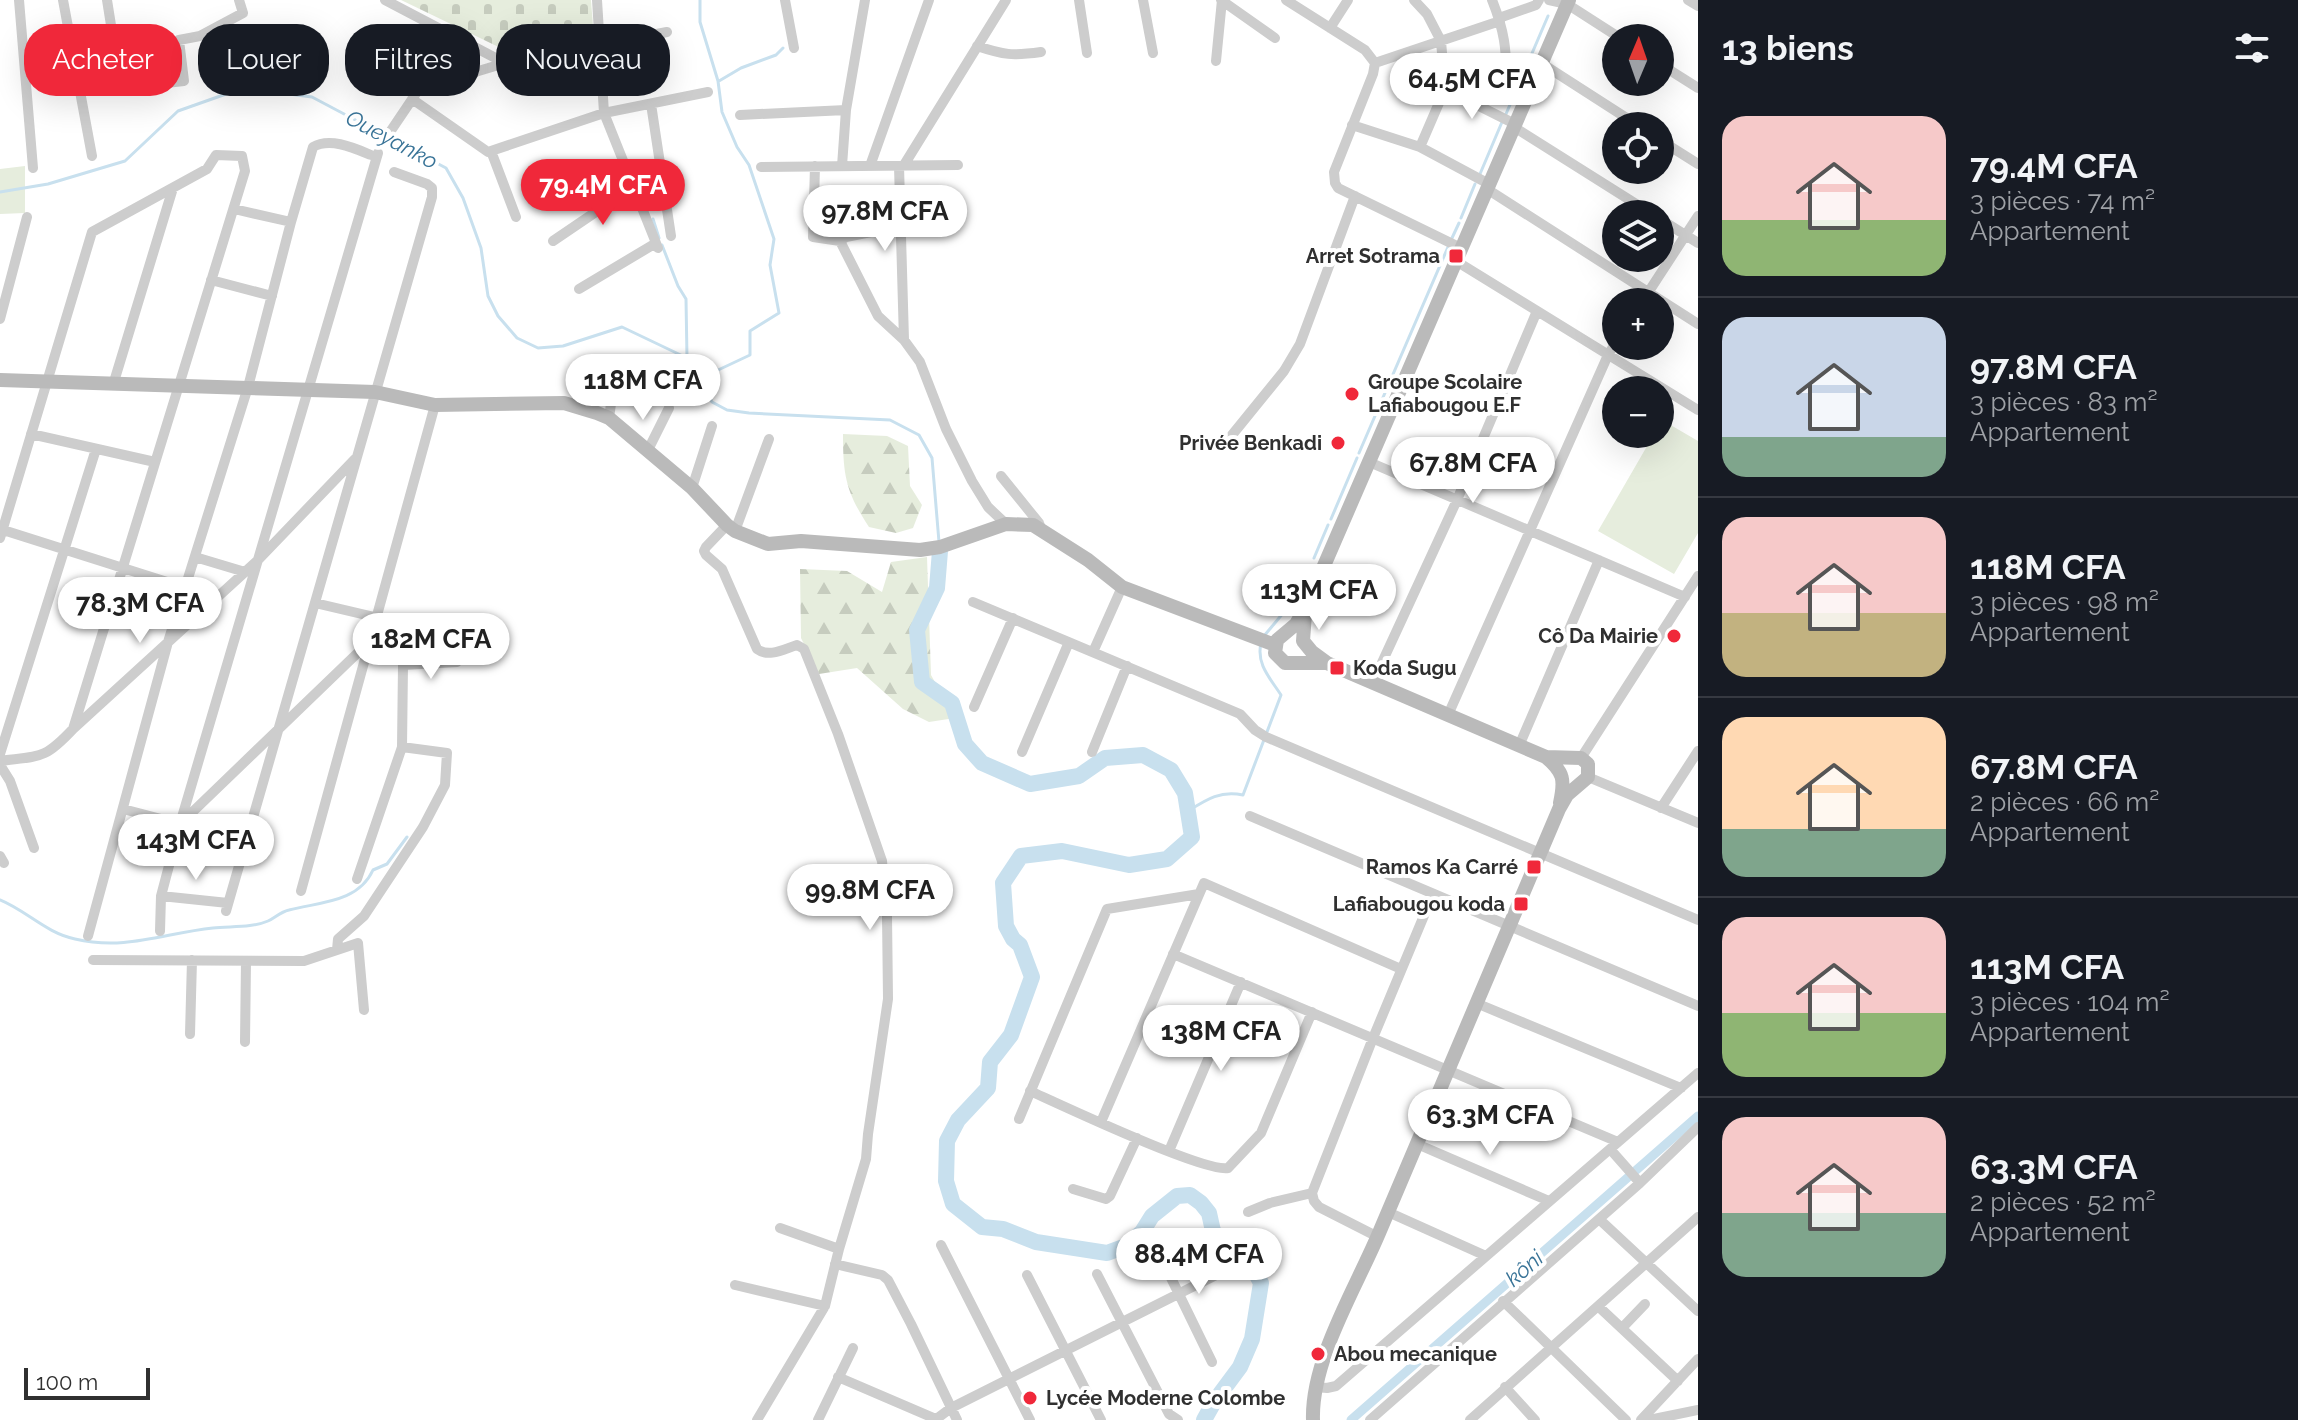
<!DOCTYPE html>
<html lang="fr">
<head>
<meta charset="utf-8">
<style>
  body { margin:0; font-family:Raleway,sans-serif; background:#242831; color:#f1f3f6; height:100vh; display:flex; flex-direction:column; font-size:30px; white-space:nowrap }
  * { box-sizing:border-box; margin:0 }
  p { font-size:26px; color:#9ea1a6 }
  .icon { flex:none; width:44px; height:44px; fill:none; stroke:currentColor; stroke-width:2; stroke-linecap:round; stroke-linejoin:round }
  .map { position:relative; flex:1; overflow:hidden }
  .sheet { display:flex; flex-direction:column; background:#171b24; width:600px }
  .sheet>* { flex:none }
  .hud { position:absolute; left:24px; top:24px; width:760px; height:72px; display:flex; gap:16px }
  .needle { width:52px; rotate:2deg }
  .controls { position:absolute; left:1602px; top:24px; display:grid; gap:16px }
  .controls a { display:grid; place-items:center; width:72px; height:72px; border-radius:50%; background:#171b24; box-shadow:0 8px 32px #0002; font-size:40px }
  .scale { position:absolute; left:24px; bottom:20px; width:126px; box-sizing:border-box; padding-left:8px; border:4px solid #303030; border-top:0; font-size:22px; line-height:28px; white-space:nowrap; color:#303030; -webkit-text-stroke:6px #fff; paint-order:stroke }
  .price { position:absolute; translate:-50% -68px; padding:0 18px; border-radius:28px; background:#fff; color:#222; font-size:26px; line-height:52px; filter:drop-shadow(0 2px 4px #0008) }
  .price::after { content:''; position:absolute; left:50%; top:48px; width:24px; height:18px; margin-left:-12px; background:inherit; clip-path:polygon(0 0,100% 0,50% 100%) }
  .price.on { background:#f0283a; color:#fff }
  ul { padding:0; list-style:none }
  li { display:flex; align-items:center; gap:24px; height:200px; padding:0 24px }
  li+li { border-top:2px solid #363941 }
  li span { display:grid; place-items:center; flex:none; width:224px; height:160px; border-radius:24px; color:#555 }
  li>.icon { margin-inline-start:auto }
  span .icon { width:96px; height:96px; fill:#fffc; stroke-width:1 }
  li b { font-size:34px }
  h2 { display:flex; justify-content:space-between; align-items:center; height:96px; padding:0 24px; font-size:34px }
  .chip { padding:0 28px; border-radius:32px; background:#171b24; box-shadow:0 8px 32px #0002; font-size:28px; line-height:72px }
  .chip.on { background:#f0283a; color:#fff }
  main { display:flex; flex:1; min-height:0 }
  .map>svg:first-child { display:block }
  .forest { fill:url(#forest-firs) }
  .cemetery { fill:url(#cemetery-stones) }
  .garden { fill:#e6eddd }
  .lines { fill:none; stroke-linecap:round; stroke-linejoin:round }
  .stream { stroke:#c8e0ee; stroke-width:3 }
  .canal { stroke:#c8e0ee; stroke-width:9 }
  .river { stroke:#c8e0ee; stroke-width:16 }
  .street { stroke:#cdcdcd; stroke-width:10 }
  .secondary { stroke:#bababa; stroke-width:14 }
  .poi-dot { fill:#f0283a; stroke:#fff; stroke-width:3 }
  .labels { text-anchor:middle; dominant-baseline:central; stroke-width:8; stroke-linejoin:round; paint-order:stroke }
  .poi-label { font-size:20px; font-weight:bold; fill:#303030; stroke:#fff; text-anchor:end }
  .water-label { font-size:22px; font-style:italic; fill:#387397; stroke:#fff }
</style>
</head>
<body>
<main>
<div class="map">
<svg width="1698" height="1420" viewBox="0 0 1698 1420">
  <defs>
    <pattern id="forest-firs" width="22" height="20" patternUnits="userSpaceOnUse" patternTransform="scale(2)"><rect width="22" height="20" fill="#e6eddd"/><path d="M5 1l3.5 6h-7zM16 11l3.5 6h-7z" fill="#c6ccbe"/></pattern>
    <pattern id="cemetery-stones" width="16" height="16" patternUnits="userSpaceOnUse" patternTransform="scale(2)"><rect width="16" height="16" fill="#e6eddd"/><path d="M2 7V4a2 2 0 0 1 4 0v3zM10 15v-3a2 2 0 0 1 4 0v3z" fill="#c6ccbe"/></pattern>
  </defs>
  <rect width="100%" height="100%" fill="#fff"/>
  <path class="forest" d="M843,434l44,2 21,10 2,40 12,19 -9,23 -17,5 -27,-6c-23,-35 -26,-51 -26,-93z
    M927,557l4,118 24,43 -26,4 -26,-13 -46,-41 -38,6 -18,-36 -1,-69 47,2 35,21 9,-30z"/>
  <path class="cemetery" d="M401,0h190l3,40 -85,12z"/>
  <path class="garden" d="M25,166v47l-25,1v-45z
    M1662,420l36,21v92l-24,41 -76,-43 56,-97h6z"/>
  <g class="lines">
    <path class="stream" d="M719,81l22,-13 35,-13 7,-7
      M1506,114l42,-98
      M1480,174l22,-52
      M0,192l48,-8 77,-23 53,-50 65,-23 69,9 134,71 17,30 18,50 7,48 10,20 19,22 21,10 25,-2 59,-19 65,31 25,44 15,8 22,3 141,7 29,15 13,23 7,84
      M1461,218l14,-34
      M653,219l6,19
      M1452,238l7,-15
      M662,245l16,41 8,13 1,59
      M699,379l51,-24v-24l29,-18 -9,-48 4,-26 -25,-74 -12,-18 -15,-35 -4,-31 -18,-59v-22
      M1359,453l89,-206
      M1331,519l26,-61
      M1314,558l14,-33
      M1264,636l30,-36 9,-19
      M1188,811c19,-12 33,-21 55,-16l38,-100c-11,-17 -25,-31 -20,-52
      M0,900c27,11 46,33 75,39 51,12 89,-6 138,-11 17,-2 39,0 55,-7 7,-3 12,-9 21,-11 30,-8 69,-7 84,-40l14,-6 20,-27"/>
    <path class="canal" d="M1351,1420l347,-304"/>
    <path class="river" d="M940,551l-3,37 -20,42 5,52 30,21 13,41 17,19 48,21 49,-8 26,-18 38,-3 28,15 14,23 7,44 -25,22 -38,6 -67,-14 -41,5 -18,27 3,43 7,13 7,6 12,32 -21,58 -21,27 -2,26 -30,32 -11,21 -1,40 7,23 29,23 21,2 33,13 71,11 19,-7 16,-14 10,-16 25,-20 13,-1 11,8 8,10 4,18 9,10 21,8 18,34 -9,56 -12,28 -26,35 -10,18"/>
    <path class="street" d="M19,0l14,168
      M63,0l29,156
      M107,0l14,88 63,-7 -5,-41 21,-4 43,-23 -4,-13
      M385,0l120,63
      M597,0l7,113 54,135
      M785,0l9,48
      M1079,0l8,53
      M1143,0l10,53
      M1221,0l54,38
      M1286,0l79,50 10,13 -2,11 -39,98 1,11 3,5 123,60
      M1414,0l13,14 14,27 4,48 -25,58
      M1492,0c12,30 15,49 14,81
      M1549,0l18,4
      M1688,0l10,6
      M1564,2l56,36
      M1499,18l37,-13 3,-5
      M1330,28l18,-28
      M396,44l68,32
      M977,46c27,9 35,10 64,6
      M1216,61l6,-61
      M1375,63l125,-42
      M1541,63l98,63
      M1660,64l38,24
      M1445,89l70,35
      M412,99l76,53 116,-39 104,-21
      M651,104l20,132
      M740,115l106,-5
      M1352,125l68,22 69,37
      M1514,127l138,87
      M390,132l29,-43 86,-26 162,-31
      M1660,140l38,24
      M491,151l25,66
      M904,165l102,-165
      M815,166l-2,71 27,4 38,75 26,24 16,22 26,67 26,52 16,26 18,17
      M842,166l4,-56 19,-110
      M870,166l59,-166
      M899,166l5,174
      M761,167l197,-2
      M1487,189l211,135
      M234,209l57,13 22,-75c17,-10 41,1 58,8
      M1660,219l38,24
      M553,241l81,-55
      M840,241l6,-4 55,-11
      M1456,261l242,149
      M211,280l61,16
      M579,289l77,-46
      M1642,302l56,-86
      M0,319l27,-102
      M113,385l60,-197
      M609,418l7,-50
      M31,434l124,28
      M1232,435l52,-64 16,-27 55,-148
      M647,452l22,-44
      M1369,462l316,135
      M1001,476l38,47 2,5
      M692,488l20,-62
      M727,525l-21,22 -2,4 2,4 16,14 35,80c12,9 27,0 40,-4l7,4 34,85 44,127 5,54 1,84 -20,135 -2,25 -27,90 -14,57 -68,114
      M0,529l186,59
      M735,531l34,-92
      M0,538l92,-306 115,-63 9,-14 26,1 3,15 -172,558
      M195,557l50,15
      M973,602l267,112 15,16 11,7 432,183
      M315,603l85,20 3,42 -1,82 -45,132
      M1093,652l29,-65
      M403,665l54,-3
      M1373,682l84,-182 80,-189
      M974,707l39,-89
      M1448,715l160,-360 8,-13
      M1519,746l80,-186
      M1022,752l47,-110
      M1092,752l35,-86
      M0,754l96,-305
      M1581,758l117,-182
      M0,761c40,-5 44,-1 73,-32l184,-168 98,-102
      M0,765l10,16 24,67
      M1588,777l110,46
      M1661,808l37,-57
      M123,809l57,15 189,-182
      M1250,816l448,190
      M0,856l4,7
      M301,891l134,-486
      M161,896l67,7
      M226,911l206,-714v-9l-5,-4 -33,-12
      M160,931l1,-35 19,-72 198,-671
      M88,936l80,-294 80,-255 43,-165
      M337,950l1,-11 26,-23 59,-89 22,-42 2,-32 -45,-6
      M1173,954l445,188
      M93,960l211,1 54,-18 6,67
      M1476,1003l205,85
      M190,1034l2,-74
      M245,1042l1,-81
      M1030,1091c31,14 175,82 198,77l33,-35 51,-121
      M1019,1119l88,-210 92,-15
      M1101,1122l103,-239 197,86
      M1417,1144l132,57
      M1610,1149l30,34
      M1169,1151l72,-169
      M1073,1189l33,10 4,-3 27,-58
      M1248,1212l22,-9 42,-10
      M1388,1212l98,44
      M1599,1219l99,92
      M780,1228l59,21
      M1378,1237l-59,-30 -5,-6 -2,-8 61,-155 60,-144
      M941,1245l89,175
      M1155,1245l57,117
      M835,1264l47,11 6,5 23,44 46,96
      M1097,1274l72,140 9,6
      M1027,1275l74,145
      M735,1285l90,21
      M1503,1301l123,119
      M1599,1307l79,74
      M1622,1328l23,-24
      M838,1377l98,42
      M1316,1387l11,1 9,-2 362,-313
      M1505,1387l30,33
      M818,1420l35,-72
      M935,1420l16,-12 271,-136
      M1370,1420l270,-237 58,-56
      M1470,1420l228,-203
      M1641,1420l57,-61
      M1649,1420l49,-10"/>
    <path class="secondary" d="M0,380l375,12 60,13 129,-2 33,10 12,5 83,70 35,37 8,6 33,13 33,-3 119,9 20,-3 66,-23 27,1 55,35 34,27 153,58
      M1305,614l-2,27 9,11 15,11 219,94c18,15 19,23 14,46
      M1327,663h-42l-10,-10 2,-13 19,-16 11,-19 262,-605
      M1313,1420c-2,-60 43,-132 66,-187 60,-141 120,-283 180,-424l8,-14 21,-18v-13l-7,-6 -35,-1"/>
  </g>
  <g class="poi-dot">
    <rect x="1448" y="248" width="16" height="16" rx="4"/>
    <circle cx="1352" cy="394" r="8"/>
    <circle cx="1338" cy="443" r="8"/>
    <circle cx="1674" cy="636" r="8"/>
    <rect x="1329" y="660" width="16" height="16" rx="4"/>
    <rect x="1526" y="859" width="16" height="16" rx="4"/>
    <rect x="1513" y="896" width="16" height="16" rx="4"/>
    <circle cx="1318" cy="1354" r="8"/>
    <circle cx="1030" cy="1398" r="8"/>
  </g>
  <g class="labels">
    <g class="poi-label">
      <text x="1440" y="256">Arret Sotrama</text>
      <text x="1368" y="382" text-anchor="start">Groupe Scolaire<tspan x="1368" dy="23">Lafiabougou E.F</tspan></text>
      <text x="1322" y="443">Privée Benkadi</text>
      <text x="1658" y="636">Cô Da Mairie</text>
      <text x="1353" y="668" text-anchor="start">Koda Sugu</text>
      <text x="1518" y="867">Ramos Ka Carré</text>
      <text x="1505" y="904">Lafiabougou koda</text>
      <text x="1334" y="1354" text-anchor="start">Abou mecanique</text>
      <text x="1046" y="1398" text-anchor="start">Lycée Moderne Colombe</text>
    </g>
    <g class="water-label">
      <text transform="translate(392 139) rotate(28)">Oueyanko</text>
      <text transform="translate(1524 1268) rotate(-41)">kôni</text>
    </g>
  </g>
</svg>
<div class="controls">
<a><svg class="needle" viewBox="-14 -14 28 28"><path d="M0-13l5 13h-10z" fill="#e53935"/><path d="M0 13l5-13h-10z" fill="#9ea1a6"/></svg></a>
<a><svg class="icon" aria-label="locate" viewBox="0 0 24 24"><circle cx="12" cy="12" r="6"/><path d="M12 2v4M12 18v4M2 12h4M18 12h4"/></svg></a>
<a><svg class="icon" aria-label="layers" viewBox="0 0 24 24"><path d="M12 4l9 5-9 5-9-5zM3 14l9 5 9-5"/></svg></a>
<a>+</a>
<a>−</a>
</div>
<div class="scale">100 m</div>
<b class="price" style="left:1472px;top:121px">64.5M CFA</b>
<b class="price on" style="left:603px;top:227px">79.4M CFA</b>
<b class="price" style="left:885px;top:253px">97.8M CFA</b>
<b class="price" style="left:643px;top:422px">118M CFA</b>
<b class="price" style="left:1473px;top:505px">67.8M CFA</b>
<b class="price" style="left:1319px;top:632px">113M CFA</b>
<b class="price" style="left:140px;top:645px">78.3M CFA</b>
<b class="price" style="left:431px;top:681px">182M CFA</b>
<b class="price" style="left:196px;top:882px">143M CFA</b>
<b class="price" style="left:870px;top:932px">99.8M CFA</b>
<b class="price" style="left:1221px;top:1073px">138M CFA</b>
<b class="price" style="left:1490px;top:1157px">63.3M CFA</b>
<b class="price" style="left:1199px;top:1296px">88.4M CFA</b>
<div class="hud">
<a class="chip on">Acheter</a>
<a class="chip">Louer</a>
<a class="chip">Filtres</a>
<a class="chip">Nouveau</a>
</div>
</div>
<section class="sheet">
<h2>13 biens<svg class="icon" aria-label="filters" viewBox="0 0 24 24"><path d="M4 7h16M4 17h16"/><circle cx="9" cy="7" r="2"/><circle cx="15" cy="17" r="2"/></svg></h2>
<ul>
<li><span style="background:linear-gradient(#f6c9c9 65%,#8fb573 0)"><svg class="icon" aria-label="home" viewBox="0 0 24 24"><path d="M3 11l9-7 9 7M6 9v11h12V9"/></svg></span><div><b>79.4M CFA</b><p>3 pièces · 74 m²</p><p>Appartement</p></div></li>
<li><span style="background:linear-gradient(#c9d6e8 75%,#7fa58c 0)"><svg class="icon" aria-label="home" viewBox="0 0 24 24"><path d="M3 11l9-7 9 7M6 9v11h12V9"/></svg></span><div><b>97.8M CFA</b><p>3 pièces · 83 m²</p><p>Appartement</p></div></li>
<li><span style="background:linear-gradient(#f6c9c9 60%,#c2b280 0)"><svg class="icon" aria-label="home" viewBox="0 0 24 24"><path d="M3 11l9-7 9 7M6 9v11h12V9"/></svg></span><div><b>118M CFA</b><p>3 pièces · 98 m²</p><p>Appartement</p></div></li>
<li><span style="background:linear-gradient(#ffd9b3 70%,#7fa58c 0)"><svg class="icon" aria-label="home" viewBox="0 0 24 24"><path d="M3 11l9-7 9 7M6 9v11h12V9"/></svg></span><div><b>67.8M CFA</b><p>2 pièces · 66 m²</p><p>Appartement</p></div></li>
<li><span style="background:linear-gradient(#f6c9c9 60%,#8fb573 0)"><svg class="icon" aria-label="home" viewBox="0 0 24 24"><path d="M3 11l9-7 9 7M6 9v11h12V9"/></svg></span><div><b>113M CFA</b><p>3 pièces · 104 m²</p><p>Appartement</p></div></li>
<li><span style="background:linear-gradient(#f6c9c9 60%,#7fa58c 0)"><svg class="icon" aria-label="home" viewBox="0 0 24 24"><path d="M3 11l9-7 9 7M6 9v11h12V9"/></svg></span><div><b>63.3M CFA</b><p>2 pièces · 52 m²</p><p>Appartement</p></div></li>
</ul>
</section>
</main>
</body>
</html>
